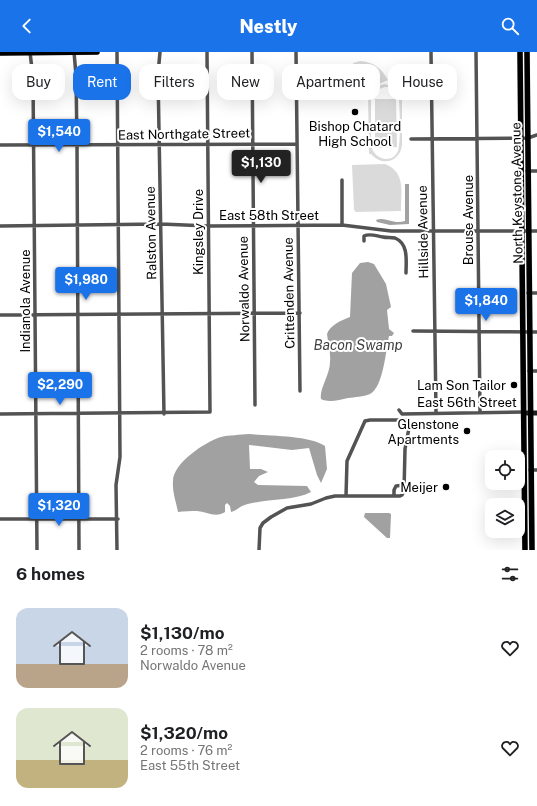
<!DOCTYPE html>
<html lang="en">
<head>
<meta charset="utf-8">
<style>
  body { margin:0; font-family:"Public Sans",sans-serif; background:#f2f2f2; color:#202124; height:100vh; display:flex; flex-direction:column; font-size:15px; white-space:nowrap }
  * { box-sizing:border-box; margin:0 }
  p { font-size:13px; color:#757577 }
  .icon { flex:none; width:22px; height:22px; fill:none; stroke:currentColor; stroke-width:2; stroke-linecap:round; stroke-linejoin:round }
  .map { position:relative; height:498px; overflow:hidden }
  .side { display:flex; flex-direction:column; background:#fff; flex:1 }
  .side>* { flex:none }
  .hud { position:absolute; left:12px; top:12px; width:513px; height:36px; display:flex; gap:8px }
  .buttons { position:absolute; left:485px; top:398px; display:grid; gap:8px }
  .buttons a { display:grid; place-items:center; width:40px; height:40px; border-radius:8px; background:#fff; box-shadow:0 4px 16px #0002; font-size:20px }
  .price { position:absolute; translate:-50% -34px; padding:0 9px; border-radius:4px; background:#1a73e8; color:#fff; font-size:13px; line-height:26px; filter:drop-shadow(0 1px 2px #0008) }
  .price::after { content:''; position:absolute; left:50%; top:24px; width:12px; height:9px; margin-left:-6px; background:inherit; clip-path:polygon(0 0,100% 0,50% 100%) }
  .price.current { background:#222; color:#fff }
  ul { padding:0; list-style:none }
  li { display:flex; align-items:center; gap:12px; height:100px; padding:0 16px }
  li span { display:grid; place-items:center; flex:none; width:112px; height:80px; border-radius:12px; color:#555 }
  li>.icon { margin-inline-start:auto }
  span .icon { width:48px; height:48px; fill:#fffc; stroke-width:1 }
  li b { font-size:17px }
  h2 { display:flex; justify-content:space-between; align-items:center; height:48px; padding:0 16px; font-size:17px }
  .tag { padding:0 14px; border-radius:12px; background:#fff; box-shadow:0 4px 16px #0002; font-size:14px; line-height:36px }
  .tag.current { background:#1a73e8; color:#fff }
  header { display:flex; justify-content:space-between; align-items:center; height:52px; padding:0 16px; background:#1a73e8; color:#fff; font-size:18px; font-weight:800 }
  .map>svg:first-child { display:block }
  .green { fill:#dadada; fill-rule:evenodd }
  .water { fill:#a1a1a1 }
  .lines { fill:none; stroke-linecap:round; stroke-linejoin:round }
  .primary-casing { stroke:#dbdbdb; stroke-width:6 }
  .street { stroke:#535353; stroke-width:3.5 }
  .secondary { stroke:#202020; stroke-width:5 }
  .primary { stroke:#000; stroke-width:5.5 }
  .poi-dot { fill:#000; stroke:#fff; stroke-width:1.5 }
  .labels { text-anchor:middle; dominant-baseline:central; stroke-width:4; stroke-linejoin:round; paint-order:stroke }
  .poi-label { font-size:13px; fill:#000; stroke:#fff; text-anchor:end }
  .street-label { font-size:13px; fill:#000; stroke:#fff }
  .water-label { font-size:14px; font-style:italic; fill:#424242; stroke:#fff }
</style>
</head>
<body>
<header><svg class="icon" aria-label="back" viewBox="0 0 24 24"><path d="M15 5l-7 7 7 7"/></svg>Nestly<svg class="icon" aria-label="search" viewBox="0 0 24 24"><circle cx="10" cy="10" r="6"/><path d="M15 15l6 6"/></svg></header>
<div class="map">
<svg width="537" height="498" viewBox="0 0 537 498">
  <rect width="100%" height="100%" fill="#fff"/>
  <path class="green" d="M360,9c14,1 21,7 28,19l-27,12 -2,-1 -6,-28z
    M385,32l11,4 4,4 2,6v47c-2,17 -20,22 -31,9h-2l-1,-62c5,0 8,-7 17,-8zM385,35c5,0 10,2 13,7 2,6 3,51 0,57 -6,14 -25,8 -27,-6v-46l5,-9z
    M375,47h21l1,48 -22,1z
    M385,112c21,8 16,28 16,47l-45,1 -2,-2 -2,-45z"/>
  <path class="water" d="M405,132h4v40l-19,1 -13,-3 -1,-2c9,-4 17,5 29,1z
    M368,210l6,2 12,20 5,23 -4,3 2,19 5,4 -2,3h-3c-3,14 -6,52 -19,58 -7,3 -15,3 -22,4 -9,2 -19,5 -27,1 -2,-10 9,-24 9,-37 1,-9 -2,-19 -3,-28 3,-9 15,-14 23,-17l2,-44 8,-10z
    M249,382c20,2 60,1 76,12l2,23 -6,14 -4,-8 -8,-27 -17,2 -43,-5 1,24h11l7,3 -9,4 -5,6 4,3 49,1 4,6c-19,10 -49,6 -69,14 -4,2 -6,5 -11,6l-1,-6 -3,-3 -2,2v7c-9,6 -18,0 -28,-1 -6,0 -13,0 -19,1 -2,-10 -6,-21 -5,-31 0,-18 32,-39 48,-44 8,-2 19,-2 28,-3z
    M365,461h24l2,1 -1,24h-3l-23,-21z"/>
  <g class="lines">
    <g class="primary-casing">
      <path id="primary" d="M520,0l5,498
        M527,0l5,498
        M0,1l97,-1"/>
    </g>
    <path class="street" d="M30,0l3,26 4,472
      M74,0l2,23 1,70 2,405
      M160,0l-2,22 6,340
      M252,0l3,353
      M296,0l4,339
      M431,0l5,360
      M476,0l4,360
      M411,87l117,-1 9,-3
      M0,93l297,-1
      M527,119h10
      M342,173v-45
      M0,174l161,-2 47,2 134,-1 49,6h146
      M364,189v-5c6,-3 12,0 19,1 4,1 8,0 12,1 14,6 11,23 11,35
      M528,241h9
      M0,263l300,-2
      M413,279l124,1
      M529,319h8
      M399,358l3,4 122,-2
      M0,362l210,-2 -3,-360
      M530,418h7
      M394,444v-6l2,-4 8,-1
      M0,467h118
      M117,498l-1,-65 4,-28 -3,-405
      M259,498l1,-22 3,-5 8,-6 16,-9 24,-4 15,-6 9,-2h65l2,-1 2,-4 1,-42 4,-21v-8h-39l-5,1 -18,40 -1,35"/>
    <path class="secondary" d="M527,361h10"/>
    <use href="#primary" class="primary"/>
  </g>
  <g class="poi-dot">
    <circle cx="355" cy="60" r="4"/>
    <circle cx="514" cy="333" r="4"/>
    <circle cx="467" cy="379" r="4"/>
    <circle cx="446" cy="435" r="4"/>
  </g>
  <g class="labels">
    <g class="poi-label">
      <text x="355" y="74" text-anchor="middle">Bishop Chatard<tspan x="355" dy="15">High School</tspan></text>
      <text x="506" y="333">Lam Son Tailor</text>
      <text x="459" y="372">Glenstone<tspan x="459" dy="15">Apartments</tspan></text>
      <text x="438" y="435">Meijer</text>
    </g>
    <g class="street-label">
      <text transform="translate(184 82) rotate(-1)">East Northgate Street</text>
      <text transform="translate(517 141) rotate(-91)">North Keystone Avenue</text>
      <text x="269" y="163">East 58th Street</text>
      <text transform="translate(468 168) rotate(-90)">Brouse Avenue</text>
      <text transform="translate(198 180) rotate(-90)">Kingsley Drive</text>
      <text transform="translate(423 180) rotate(-91)">Hillside Avenue</text>
      <text transform="translate(151 181) rotate(-91)">Ralston Avenue</text>
      <text transform="translate(244 237) rotate(-91)">Norwaldo Avenue</text>
      <text transform="translate(289 241) rotate(-91)">Crittenden Avenue</text>
      <text transform="translate(25 249) rotate(-90)">Indianola Avenue</text>
      <text x="467" y="350">East 56th Street</text>
    </g>
    <g class="water-label">
      <text x="358" y="293">Bacon Swamp</text>
    </g>
  </g>
</svg>
<div class="buttons">
<a><svg class="icon" aria-label="locate" viewBox="0 0 24 24"><circle cx="12" cy="12" r="6"/><path d="M12 2v4M12 18v4M2 12h4M18 12h4"/></svg></a>
<a><svg class="icon" aria-label="layers" viewBox="0 0 24 24"><path d="M12 4l9 5-9 5-9-5zM3 14l9 5 9-5"/></svg></a>
</div>
<b class="price" style="left:59px;top:101px">$1,540</b>
<b class="price current" style="left:261px;top:132px">$1,130</b>
<b class="price" style="left:86px;top:249px">$1,980</b>
<b class="price" style="left:486px;top:270px">$1,840</b>
<b class="price" style="left:60px;top:354px">$2,290</b>
<b class="price" style="left:59px;top:475px">$1,320</b>
<div class="hud">
<a class="tag">Buy</a>
<a class="tag current">Rent</a>
<a class="tag">Filters</a>
<a class="tag">New</a>
<a class="tag">Apartment</a>
<a class="tag">House</a>
</div>
</div>
<section class="side">
<h2>6 homes<svg class="icon" aria-label="filters" viewBox="0 0 24 24"><path d="M4 7h16M4 17h16"/><circle cx="9" cy="7" r="2"/><circle cx="15" cy="17" r="2"/></svg></h2>
<ul>
<li><span style="background:linear-gradient(#c9d6e8 70%,#b9a48a 0)"><svg class="icon" aria-label="home" viewBox="0 0 24 24"><path d="M3 11l9-7 9 7M6 9v11h12V9"/></svg></span><div><b>$1,130/mo</b><p>2 rooms · 78 m²</p><p>Norwaldo Avenue</p></div><svg class="icon" aria-label="heart" viewBox="0 0 24 24"><path d="M12 20l-8-8c-3-5 5-10 8-4 3-6 11-1 8 4z"/></svg></li>
<li><span style="background:linear-gradient(#dfe7d0 65%,#c2b280 0)"><svg class="icon" aria-label="home" viewBox="0 0 24 24"><path d="M3 11l9-7 9 7M6 9v11h12V9"/></svg></span><div><b>$1,320/mo</b><p>2 rooms · 76 m²</p><p>East 55th Street</p></div><svg class="icon" aria-label="heart" viewBox="0 0 24 24"><path d="M12 20l-8-8c-3-5 5-10 8-4 3-6 11-1 8 4z"/></svg></li>
</ul>
</section>
</body>
</html>
